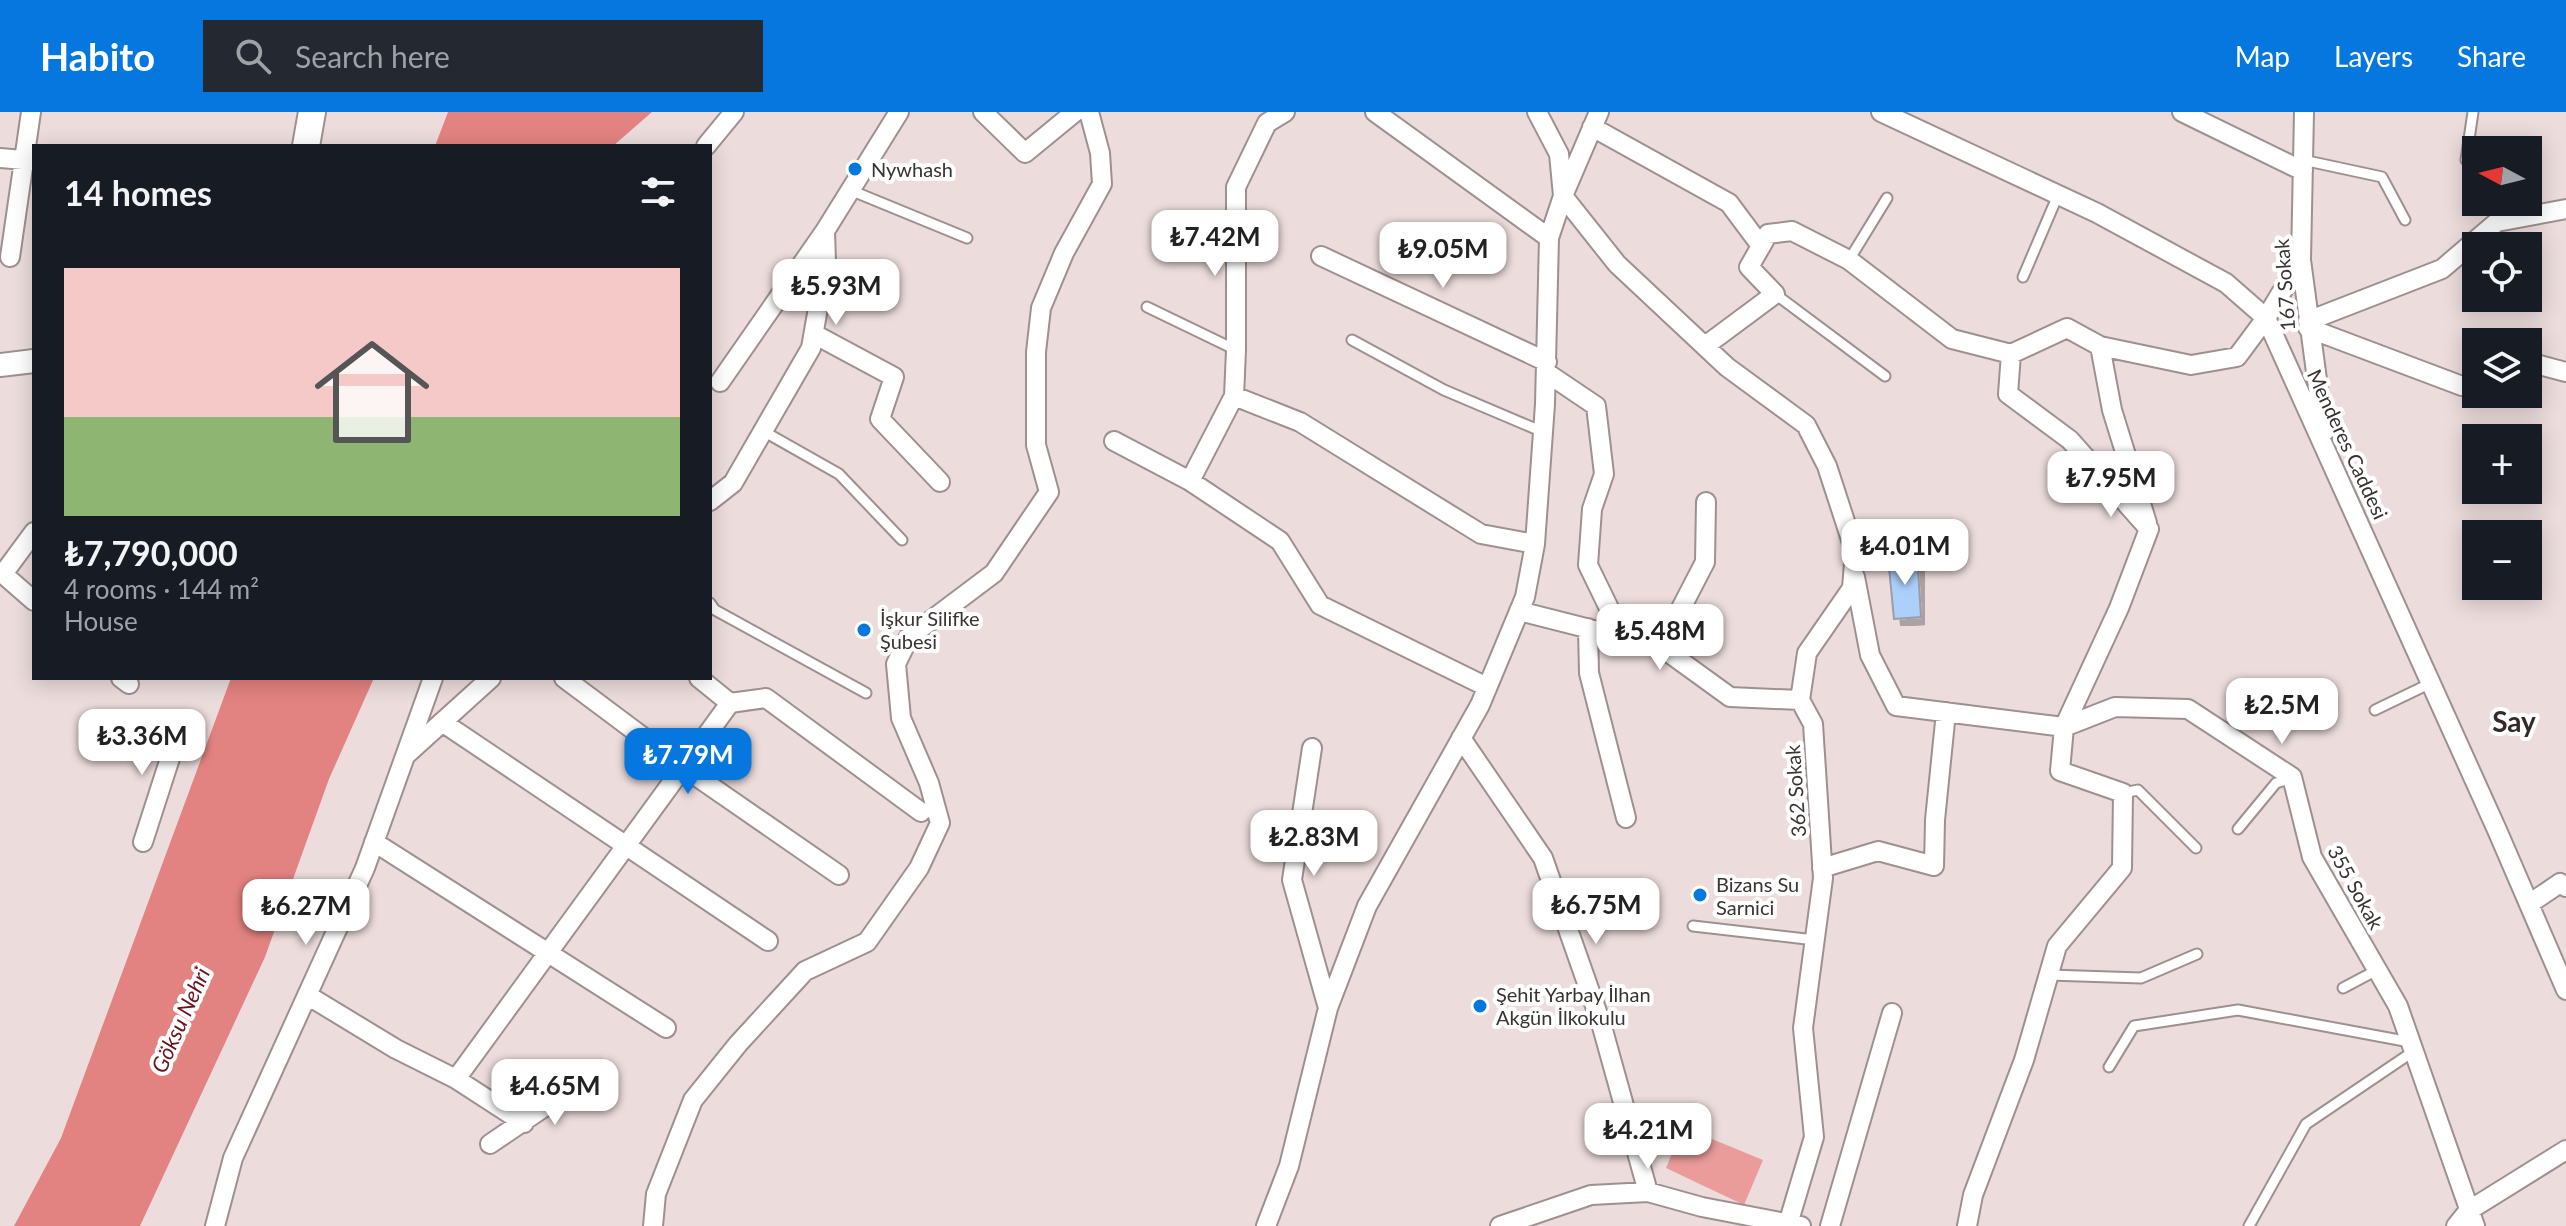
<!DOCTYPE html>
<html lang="en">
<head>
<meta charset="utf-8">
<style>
  body { margin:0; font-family:Lato,sans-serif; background:#242831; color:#f1f3f6; height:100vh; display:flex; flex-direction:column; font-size:30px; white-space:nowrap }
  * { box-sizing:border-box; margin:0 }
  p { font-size:26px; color:#9ea1a6 }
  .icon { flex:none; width:44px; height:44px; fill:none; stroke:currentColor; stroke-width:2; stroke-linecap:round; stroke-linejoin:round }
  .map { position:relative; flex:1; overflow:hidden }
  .drawer { position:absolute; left:32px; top:32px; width:680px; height:536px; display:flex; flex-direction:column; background:#171b24; border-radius:0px; box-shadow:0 4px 20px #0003 }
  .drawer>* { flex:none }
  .needle { width:52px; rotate:277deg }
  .controls { position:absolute; left:2462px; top:24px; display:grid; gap:16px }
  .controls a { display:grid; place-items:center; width:80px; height:80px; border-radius:0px; background:#171b24; box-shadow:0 4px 20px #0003; font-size:40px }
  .price { position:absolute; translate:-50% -68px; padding:0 18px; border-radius:16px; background:#fff; color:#222; font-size:26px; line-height:52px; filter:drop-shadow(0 2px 4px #0008) }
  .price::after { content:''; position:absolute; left:50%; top:48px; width:24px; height:18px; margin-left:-12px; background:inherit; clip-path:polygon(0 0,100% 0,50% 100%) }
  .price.selected { background:#0577df; color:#fff }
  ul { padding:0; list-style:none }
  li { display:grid; align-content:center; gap:16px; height:424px; padding:0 32px }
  li span { display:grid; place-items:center; height:248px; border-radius:0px; color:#555 }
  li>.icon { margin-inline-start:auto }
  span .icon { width:144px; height:144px; fill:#fffc; stroke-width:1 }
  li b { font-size:34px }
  h2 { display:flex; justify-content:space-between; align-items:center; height:96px; padding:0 32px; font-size:34px }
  header { display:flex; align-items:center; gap:48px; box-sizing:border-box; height:112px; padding:0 40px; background:#0577df; color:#fff }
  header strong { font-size:38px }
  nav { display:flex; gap:44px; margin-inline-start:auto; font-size:28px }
  .search { width:560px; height:72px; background:#242831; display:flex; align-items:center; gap:20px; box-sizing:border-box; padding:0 28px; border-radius:0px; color:#9ea1a6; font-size:30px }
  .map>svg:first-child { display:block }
  .green { fill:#ea9c9a }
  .water { fill:#e38381 }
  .building { fill:#add0fb; stroke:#979ea8; stroke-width:2; filter:url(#shadow) }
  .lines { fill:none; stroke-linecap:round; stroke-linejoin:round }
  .service-casing { stroke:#9e908f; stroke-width:13 }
  .minor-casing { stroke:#9e908f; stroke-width:22 }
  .tertiary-casing { stroke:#9e908f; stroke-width:26 }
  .secondary-casing { stroke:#9e908f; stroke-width:30 }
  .service { stroke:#fff; stroke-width:9 }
  .minor { stroke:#fff; stroke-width:18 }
  .tertiary { stroke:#fff; stroke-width:22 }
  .secondary { stroke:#fff; stroke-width:26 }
  .poi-dot { fill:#0577df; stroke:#fff; stroke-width:3 }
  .labels { text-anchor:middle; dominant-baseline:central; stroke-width:8; stroke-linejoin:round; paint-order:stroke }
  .poi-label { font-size:20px; fill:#393332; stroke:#fff; text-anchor:start }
  .street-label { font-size:20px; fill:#393332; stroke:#fff }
  .water-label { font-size:22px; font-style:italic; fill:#6a141c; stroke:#fff }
  .district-label { font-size:28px; font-weight:bold; fill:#352929; stroke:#fff }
</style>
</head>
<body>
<header>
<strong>Habito</strong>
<div class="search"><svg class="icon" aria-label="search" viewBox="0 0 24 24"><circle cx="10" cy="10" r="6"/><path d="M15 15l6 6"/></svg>Search here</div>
<nav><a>Map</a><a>Layers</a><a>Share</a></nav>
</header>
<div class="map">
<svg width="2566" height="1114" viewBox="0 0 2566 1114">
  <defs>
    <filter id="shadow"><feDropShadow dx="7" dy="7" stdDeviation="0" flood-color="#0004"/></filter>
  </defs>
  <rect width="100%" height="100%" fill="#ecdddc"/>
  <path class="green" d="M1683,1015l80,33 -19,45 -78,-37z"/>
  <path class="water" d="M448,0h204l-39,34h-178z
    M231,566h143l-45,101 -64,178 -125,269h-126l47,-88z"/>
  <path class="building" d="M1917,443l4,62 -27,2 -6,-62z"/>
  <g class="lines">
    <g class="service-casing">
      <path id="service" d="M2303,48l79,17 23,43
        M2466,48l7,-48
        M850,78l117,48
        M1849,148l38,-62
        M2023,165l35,-82
        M1775,182l110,82
        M1147,195l89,43
        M1352,228l92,50 99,42
        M763,319l76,43 63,66
        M710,491l5,7 151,83
        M2375,598l56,-27
        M2123,681l15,-3 58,58
        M2238,717l38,-46 16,-5
        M1693,814l122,14
        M2049,863l92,3 56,-24
        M2343,876l34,-18
        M2109,955l25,-41 104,-16 172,32
        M2249,1114l57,-102 108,-73"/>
    </g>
    <g class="minor-casing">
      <path id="minor" d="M983,0l42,41 50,-41
        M1375,0l174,126
        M1537,0l22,42 4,42 54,68 110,103 79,58 21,41 28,86 -3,36 -45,65 -7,47 13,24 10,154 -20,150 11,109 -26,87
        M1881,0l216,101 129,70 40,35 231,512 69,160
        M2182,0l121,59
        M2304,0l-3,148 23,172
        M1592,15l137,76 32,43
        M706,34l28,-34
        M0,46l34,3
        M1321,144l226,106
        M10,145l21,-145
        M2308,209l134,-52 55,-47 69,-13
        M2308,216l154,58 14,-1
        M814,222l80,43 -14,42 60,63
        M1705,234l70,-52 -26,-27 19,-33 24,-3 57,29 103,79 59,15 56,-26 33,18 91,19 46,-8 29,-39 35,-58
        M2100,234l12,64 35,113
        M2528,250l38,10
        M1547,261l49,33 8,68 -12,35 -4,56 35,72
        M720,270l105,-151
        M1234,284l66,26 181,112 54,10
        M1114,329l76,40 90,60 40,64 167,82
        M1190,369l44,-85 2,-46v-163l31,-64 18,-11
        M710,389l23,-18 78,-135 15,-86 -1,-31 74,-119
        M34,420l-31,42 31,27
        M1855,465l15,78 26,51 168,21 51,-20 73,2 104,68 20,80 86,149 77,220
        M1519,499l142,36 69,50 70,3
        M1588,516l1,45 37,145
        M1661,535l44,-85 1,-60
        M121,566l8,6
        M564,566l119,89 156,108
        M699,566l31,25 36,-5 155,114
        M442,610l326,219
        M1461,626l82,120 58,165 47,169
        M1312,636l-20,132 36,128
        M407,642l84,-76
        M143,730l38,-118
        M374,730l292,186
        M1822,756l56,-17 56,15 1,-46 11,-108
        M2529,792l31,-21 6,4
        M307,883l89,54 60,30 68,44
        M456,967l274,-376
        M490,1032l78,-53 37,-12
        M215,1114l18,-68 132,-290 68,-190
        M653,1114l3,-32 37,-94 45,-56 67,-73 62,-29 52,-74 21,-45 -11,-40 -28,-65 -5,-54 13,-27 85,-64 55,-81 -13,-47v-93l5,-44 23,-55 38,-69 -2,-31 -11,-41
        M1266,1114l23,-60 39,-158 39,-102 113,-201 45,-108 10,-53 10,-140 4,-166 14,-42 36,-84
        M1500,1114l91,-31 57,-3 54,15 99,19
        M1830,1114l62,-213
        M1967,1114l6,-31 51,-135 33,-114 65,-78 1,-75 -63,-22 4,-44 55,-119 30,-79 -79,-89 -62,-46 3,-40
        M2456,1114l12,-15 98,-61"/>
    </g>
    <g class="tertiary-casing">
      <path id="tertiary" d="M0,253l34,-4"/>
    </g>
    <g class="secondary-casing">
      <path id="secondary" d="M306,34l6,-34"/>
    </g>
    <use href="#service" class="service"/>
    <use href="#minor" class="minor"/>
    <use href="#tertiary" class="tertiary"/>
    <use href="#secondary" class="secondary"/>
  </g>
  <g class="poi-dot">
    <circle cx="855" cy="57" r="8"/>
    <circle cx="864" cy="518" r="8"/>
    <circle cx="1700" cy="783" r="8"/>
    <circle cx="1480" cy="894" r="8"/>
  </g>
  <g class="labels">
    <g class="poi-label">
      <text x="871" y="57">Nywhash</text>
      <text x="880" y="506">İşkur Silifke<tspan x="880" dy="23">Şubesi</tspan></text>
      <text x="1716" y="772">Bizans Su<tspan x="1716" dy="23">Sarnici</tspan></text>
      <text x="1496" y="882">Şehit Yarbay İlhan<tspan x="1496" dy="23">Akgün İlkokulu</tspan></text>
    </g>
    <g class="street-label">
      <text transform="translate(2284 173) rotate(-94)">167 Sokak</text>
      <text transform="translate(2348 332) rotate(65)">Menderes Caddesi</text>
      <text transform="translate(1795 679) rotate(-94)">362 Sokak</text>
      <text transform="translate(2356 775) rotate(61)">355 Sokak</text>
    </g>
    <g class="water-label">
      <text transform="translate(180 908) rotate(-66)">Göksu Nehri</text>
    </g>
    <g class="district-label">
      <text x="2514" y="609">Say</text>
    </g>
  </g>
</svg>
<div class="controls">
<a><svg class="needle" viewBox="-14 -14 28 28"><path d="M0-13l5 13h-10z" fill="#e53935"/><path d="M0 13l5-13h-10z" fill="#9ea1a6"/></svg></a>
<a><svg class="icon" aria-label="locate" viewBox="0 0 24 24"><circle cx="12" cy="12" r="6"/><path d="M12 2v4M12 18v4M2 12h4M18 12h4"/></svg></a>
<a><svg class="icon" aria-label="layers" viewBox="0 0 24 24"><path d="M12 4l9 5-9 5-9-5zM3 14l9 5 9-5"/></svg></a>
<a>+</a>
<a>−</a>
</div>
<b class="price" style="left:1215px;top:166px">₺7.42M</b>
<b class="price" style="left:1443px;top:178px">₺9.05M</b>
<b class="price" style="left:836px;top:215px">₺5.93M</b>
<b class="price" style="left:2111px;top:407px">₺7.95M</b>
<b class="price" style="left:1905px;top:475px">₺4.01M</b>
<b class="price" style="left:1660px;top:560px">₺5.48M</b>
<b class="price" style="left:2282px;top:634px">₺2.5M</b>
<b class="price" style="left:142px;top:665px">₺3.36M</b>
<b class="price selected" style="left:688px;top:684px">₺7.79M</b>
<b class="price" style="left:1314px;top:766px">₺2.83M</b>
<b class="price" style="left:1596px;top:834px">₺6.75M</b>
<b class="price" style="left:306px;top:835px">₺6.27M</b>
<b class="price" style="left:555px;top:1015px">₺4.65M</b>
<b class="price" style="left:1648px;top:1059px">₺4.21M</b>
<section class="drawer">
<h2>14 homes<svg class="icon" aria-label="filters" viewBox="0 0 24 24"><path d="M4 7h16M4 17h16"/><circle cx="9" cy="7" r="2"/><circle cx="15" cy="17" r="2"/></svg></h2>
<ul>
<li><span style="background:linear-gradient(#f6c9c9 60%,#8fb573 0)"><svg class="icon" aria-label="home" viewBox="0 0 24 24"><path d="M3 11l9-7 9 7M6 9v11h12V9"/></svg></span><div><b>₺7,790,000</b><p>4 rooms · 144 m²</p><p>House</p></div></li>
</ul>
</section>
</div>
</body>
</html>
